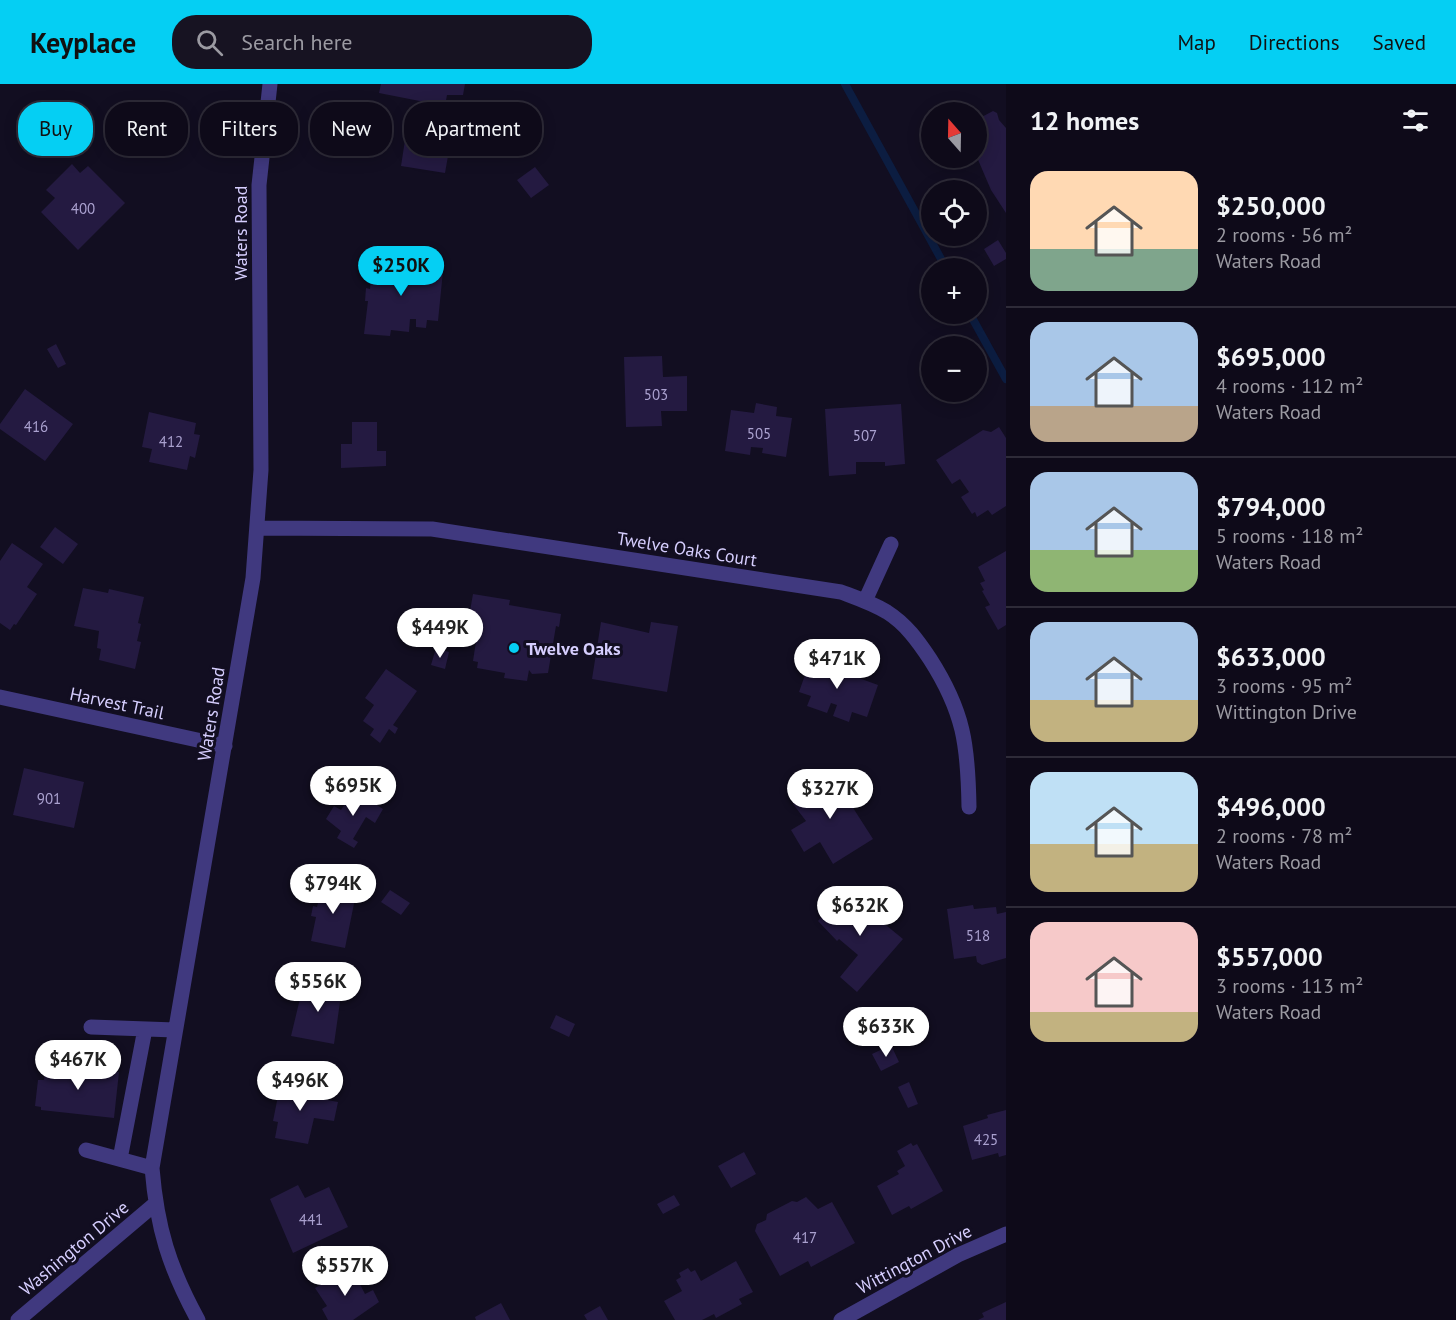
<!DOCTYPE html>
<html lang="en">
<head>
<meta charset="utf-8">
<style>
  body { margin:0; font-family:"PT Sans",sans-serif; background:#171322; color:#f1f3f6; height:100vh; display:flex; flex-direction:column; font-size:22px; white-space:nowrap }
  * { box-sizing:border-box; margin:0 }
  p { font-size:20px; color:#9b9aa2 }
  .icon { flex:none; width:33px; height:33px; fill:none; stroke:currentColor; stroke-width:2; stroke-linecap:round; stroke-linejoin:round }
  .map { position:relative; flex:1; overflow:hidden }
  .sheet { display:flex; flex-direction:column; background:#0e0a19; width:450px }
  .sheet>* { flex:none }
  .banner { position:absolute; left:18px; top:18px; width:570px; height:54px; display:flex; gap:12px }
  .needle { width:39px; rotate:340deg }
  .tools { position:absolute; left:921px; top:18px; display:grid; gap:12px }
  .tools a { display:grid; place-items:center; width:66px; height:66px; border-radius:50%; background:#0e0a19; box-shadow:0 3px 15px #0003,0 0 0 2px #2e2b38; font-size:30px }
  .price { position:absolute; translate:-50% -51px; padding:0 14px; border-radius:21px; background:#fff; color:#222; font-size:20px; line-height:39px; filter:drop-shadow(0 2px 3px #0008) }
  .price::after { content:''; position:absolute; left:50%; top:36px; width:18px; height:14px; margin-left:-9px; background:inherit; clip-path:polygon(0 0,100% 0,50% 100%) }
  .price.selected { background:#05cff3; color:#111 }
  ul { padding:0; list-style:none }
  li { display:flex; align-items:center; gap:18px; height:150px; padding:0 24px }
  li+li { border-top:2px solid #2e2b38 }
  li span { display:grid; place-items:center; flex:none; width:168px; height:120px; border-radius:18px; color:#555 }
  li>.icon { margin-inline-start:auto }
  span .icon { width:72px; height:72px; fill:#fffc; stroke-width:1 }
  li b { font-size:26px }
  h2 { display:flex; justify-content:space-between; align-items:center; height:72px; padding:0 24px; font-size:26px }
  .chip { padding:0 21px; border-radius:24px; background:#0e0a19; box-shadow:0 3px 15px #0003,0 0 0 2px #2e2b38; font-size:21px; line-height:54px }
  .chip.selected { background:#05cff3; color:#111 }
  header { display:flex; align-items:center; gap:36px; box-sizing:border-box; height:84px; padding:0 30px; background:#05cff3; color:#111 }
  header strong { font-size:28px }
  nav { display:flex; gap:33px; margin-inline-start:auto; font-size:21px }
  .search { width:420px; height:54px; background:#171322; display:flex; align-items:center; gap:15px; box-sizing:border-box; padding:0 21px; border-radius:24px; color:#9b9aa2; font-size:22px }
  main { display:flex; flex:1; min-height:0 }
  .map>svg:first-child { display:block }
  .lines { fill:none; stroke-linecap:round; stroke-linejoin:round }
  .stream { stroke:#0c1d41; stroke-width:8 }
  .building { fill:#241a41 }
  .minor { stroke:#40397f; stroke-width:15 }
  .poi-dot { fill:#05cff3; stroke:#120e21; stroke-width:2 }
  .labels { text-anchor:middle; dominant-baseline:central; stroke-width:6; stroke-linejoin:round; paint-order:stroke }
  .number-label { font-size:15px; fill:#aaa1cf }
  .street-label { font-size:18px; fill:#d6cefe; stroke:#120e21 }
  .poi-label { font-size:18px; font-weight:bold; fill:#d6cefe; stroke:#120e21; text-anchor:start }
</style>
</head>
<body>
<header>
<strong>Keyplace</strong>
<div class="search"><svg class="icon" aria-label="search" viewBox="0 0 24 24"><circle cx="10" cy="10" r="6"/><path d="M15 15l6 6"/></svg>Search here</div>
<nav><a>Map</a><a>Directions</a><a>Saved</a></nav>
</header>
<main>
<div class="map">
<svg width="1006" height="1236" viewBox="0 0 1006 1236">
  <rect width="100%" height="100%" fill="#120e21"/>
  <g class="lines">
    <path class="stream" d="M845,0l101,184
      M970,230l36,65"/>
  </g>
  <path class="building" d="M381,0h84l-2,11h-16l-2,11 -66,-13z
    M993,27l4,2 2,7 7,8v85l-15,-23 -15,-35v-35z
    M408,37l45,7 -8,45 -44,-7z
    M72,80l8,9 8,-7 37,37 -47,47 -37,-38 14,-14 -9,-8z
    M535,83l14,18 -18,13 -14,-18z
    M998,156l8,13v6l-12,7 -10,-17z
    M373,176l42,4v4l28,3 -5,50 -11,-1 -1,8 -10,-1v-8h-6l-1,13 -18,-2 -1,6 -26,-2 4,-33h-3l1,-13 4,1z
    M56,260l10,20 -8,4 -11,-19z
    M662,272l1,21 24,-1v35h-26l1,15 -36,1 -2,-70z
    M25,305l48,35 -28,37 -45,-32v-5z
    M756,319l21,4 -1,9 16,2 -6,39 -24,-4 1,-5 -12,-1 -1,8 -25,-4 6,-41 23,3z
    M901,320l4,60 -20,2v-4h-29v12l-27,2 -4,-67z
    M149,328l47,11 -2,11 6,1 -5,23 -5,-2 -3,14 -38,-8 3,-13 -10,-2z
    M352,338h25v29h9v15l-45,2v-24h11z
    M999,343l7,11v68l-14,9 -4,-5 -11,7 -2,-5 -3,2 -11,-17 8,-5 -9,-13 -8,5 -16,-24 47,-30 8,2z
    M55,443l23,17 -15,20 -23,-17z
    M12,459l31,21 -16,23 10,7 -21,31 -2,-1 -4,6 -10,-7v-62z
    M1006,467v74l-8,5 -13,-23 5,-2 -8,-14 2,-1 -4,-7 5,-2 -7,-14z
    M83,504l25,5 1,-4 35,8 -6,26 3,1 -4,17 4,1 -6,27 -36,-9 2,-11 -4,-1 2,-17 -25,-5z
    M473,510l37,6 -1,5 52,9 -2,13 -3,-1 -8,47 -16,1 -3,-4 -2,11 -23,-3 1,-5 -28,-5 1,-6 -5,-1 4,-26 -11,-2z
    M601,538l48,11 2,-11 27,4 -11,66 -75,-13z
    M436,564l13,4 -4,17 -14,-4z
    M811,574l32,8 -1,3 15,5 -1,3 22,8 -11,32 -15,-5 -3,10 -16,-6 4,-11 -6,-2 -4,10 -20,-7 4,-10 -12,-4z
    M386,585l31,22 -24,34 5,3 -3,6 -6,-5 -9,14 -10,-8 4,-6 -11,-8 11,-16 -9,-7z
    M24,684l60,14 -10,46 -61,-13z
    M838,689l15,24 -5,3 25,39 -40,25 -13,-22 -16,10 -13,-22 15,-9 -13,-17 1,-5z
    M354,706l29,19 -8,14 -9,-6 -13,22 5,3 -4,6 -17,-10 4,-7 -15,-12 8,-13 7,4z
    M323,798l34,7 -12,59 -34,-7 5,-24 -5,-1 2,-10 4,1z
    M846,805l21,17 -2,2 38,31 -46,53 -17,-15 18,-22 -19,-16 -2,2 -19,-20z
    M390,806l20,13 -9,12 -20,-13z
    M973,821l1,4 22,-2 1,7 9,-2v46l-24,7 -5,-3 -1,-6 -22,3 -7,-50z
    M304,898l38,6 -8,56 -43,-8z
    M556,931l19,9 -6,13 -19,-9z
    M891,961l8,17 -18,9 -9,-17z
    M46,981l73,7 -5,46 -73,-8v-3l-6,-1 3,-26h6z
    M287,995l27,5 -3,13 27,5 -4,19 -20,-3 -6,26 -33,-6 3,-16 -5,-1 6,-30 6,1z
    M909,998l9,22 -10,4 -10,-21z
    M1006,1026v45l-7,2 -1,-4 -26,7 -9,-34 25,-8 -1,-3z
    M911,1059l2,3 4,-2 26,47 -32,18 -2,-3 -17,9 -15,-29 22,-12 -2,-3 8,-5 -8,-15z
    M744,1068l12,22 -25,14 -13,-22z
    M298,1101l7,13 24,-11 19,40 -55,26 -23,-54z
    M674,1111l6,10 -17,9 -6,-10z
    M806,1113l12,12 14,-7 23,41 -44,24 -3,-6 -28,15 -25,-45 2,-7 9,-4 1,-6 25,-13 5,1z
    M736,1177l17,31 -14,7 3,5 -26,14 -2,-4 -12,6h-27l-11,-19 18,-10 -6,-11 5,-3 -2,-4 9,-5 3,4 4,-2 6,11z
    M351,1183l14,27 8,-4 6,12 -26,18h-25l-6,-11 5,-3 -12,-18z
    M1006,1218v18h-28l6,-3 -2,-4z
    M501,1219l9,17h-34l-1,-3z
    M600,1222l8,14h-21l-3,-5z"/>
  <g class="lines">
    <path class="minor" d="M257,444l175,1 409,63c16,6 31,11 46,20 19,12 31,29 43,47 34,53 38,86 39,148
      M865,517l26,-57
      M0,613l225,49
      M91,943l84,3
      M86,1066l66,18
      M120,1075l25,-130
      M18,1236l137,-116
      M198,1236c-29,-53 -41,-92 -46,-152l101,-590 8,-108 -2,-285 11,-101
      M841,1236l117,-65 48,-21"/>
  </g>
  <circle class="poi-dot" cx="514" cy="564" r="6"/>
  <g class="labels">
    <g class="number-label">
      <text x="83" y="124">400</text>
      <text x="656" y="310">503</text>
      <text x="36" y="342">416</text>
      <text x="759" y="349">505</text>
      <text x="865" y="351">507</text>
      <text x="171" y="357">412</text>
      <text x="49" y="714">901</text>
      <text x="978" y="851">518</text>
      <text x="986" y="1055">425</text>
      <text x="311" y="1135">441</text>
      <text x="805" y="1153">417</text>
    </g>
    <g class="street-label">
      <text transform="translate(240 149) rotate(-90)">Waters Road</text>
      <text transform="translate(687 465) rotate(9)">Twelve Oaks Court</text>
      <text transform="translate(117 619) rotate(12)">Harvest Trail</text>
      <text transform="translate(211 630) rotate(-81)">Waters Road</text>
      <text transform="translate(74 1164) rotate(-40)">Washington Drive</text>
      <text transform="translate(914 1175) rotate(-28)">Wittington Drive</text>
    </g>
    <g class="poi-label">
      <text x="526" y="564">Twelve Oaks</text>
    </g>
  </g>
</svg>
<div class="tools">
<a><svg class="needle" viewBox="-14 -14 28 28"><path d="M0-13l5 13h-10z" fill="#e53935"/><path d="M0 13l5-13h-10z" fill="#9b9aa2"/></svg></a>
<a><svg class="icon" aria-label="locate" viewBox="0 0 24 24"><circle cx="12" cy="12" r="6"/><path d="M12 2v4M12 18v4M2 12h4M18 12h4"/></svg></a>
<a>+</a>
<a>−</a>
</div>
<b class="price selected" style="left:401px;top:213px">$250K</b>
<b class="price" style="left:440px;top:575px">$449K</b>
<b class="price" style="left:837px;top:606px">$471K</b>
<b class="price" style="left:353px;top:733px">$695K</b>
<b class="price" style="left:830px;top:736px">$327K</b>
<b class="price" style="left:333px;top:831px">$794K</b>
<b class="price" style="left:860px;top:853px">$632K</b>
<b class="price" style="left:318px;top:929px">$556K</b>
<b class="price" style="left:886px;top:974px">$633K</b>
<b class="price" style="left:78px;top:1007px">$467K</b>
<b class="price" style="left:300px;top:1028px">$496K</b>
<b class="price" style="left:345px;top:1213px">$557K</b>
<div class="banner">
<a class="chip selected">Buy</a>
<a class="chip">Rent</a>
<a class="chip">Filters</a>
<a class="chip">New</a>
<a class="chip">Apartment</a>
</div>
</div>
<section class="sheet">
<h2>12 homes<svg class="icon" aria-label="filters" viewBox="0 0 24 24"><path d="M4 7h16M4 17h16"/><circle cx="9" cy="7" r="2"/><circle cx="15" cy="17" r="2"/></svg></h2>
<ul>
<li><span style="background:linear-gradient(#ffd9b3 65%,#7fa58c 0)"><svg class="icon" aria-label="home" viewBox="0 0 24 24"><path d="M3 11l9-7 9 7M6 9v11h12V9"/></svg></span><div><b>$250,000</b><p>2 rooms · 56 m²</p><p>Waters Road</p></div></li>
<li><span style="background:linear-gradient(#a9c7e8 70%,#b9a48a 0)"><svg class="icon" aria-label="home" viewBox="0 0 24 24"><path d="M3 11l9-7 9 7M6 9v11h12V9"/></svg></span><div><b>$695,000</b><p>4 rooms · 112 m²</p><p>Waters Road</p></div></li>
<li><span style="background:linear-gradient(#a9c7e8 65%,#8fb573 0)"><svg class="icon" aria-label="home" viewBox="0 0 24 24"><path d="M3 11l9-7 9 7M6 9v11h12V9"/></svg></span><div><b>$794,000</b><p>5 rooms · 118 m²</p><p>Waters Road</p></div></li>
<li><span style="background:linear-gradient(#a9c7e8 65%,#c2b280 0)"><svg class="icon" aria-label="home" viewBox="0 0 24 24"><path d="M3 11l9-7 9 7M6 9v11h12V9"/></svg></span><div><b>$633,000</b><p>3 rooms · 95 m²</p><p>Wittington Drive</p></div></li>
<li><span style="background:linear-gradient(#bfe0f5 60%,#c2b280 0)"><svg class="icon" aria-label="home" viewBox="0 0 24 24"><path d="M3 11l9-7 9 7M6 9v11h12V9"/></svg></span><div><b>$496,000</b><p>2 rooms · 78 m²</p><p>Waters Road</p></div></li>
<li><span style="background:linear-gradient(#f6c9c9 75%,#c2b280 0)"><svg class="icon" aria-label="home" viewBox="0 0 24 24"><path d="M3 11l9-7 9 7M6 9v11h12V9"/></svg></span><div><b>$557,000</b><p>3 rooms · 113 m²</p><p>Waters Road</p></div></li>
</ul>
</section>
</main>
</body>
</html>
